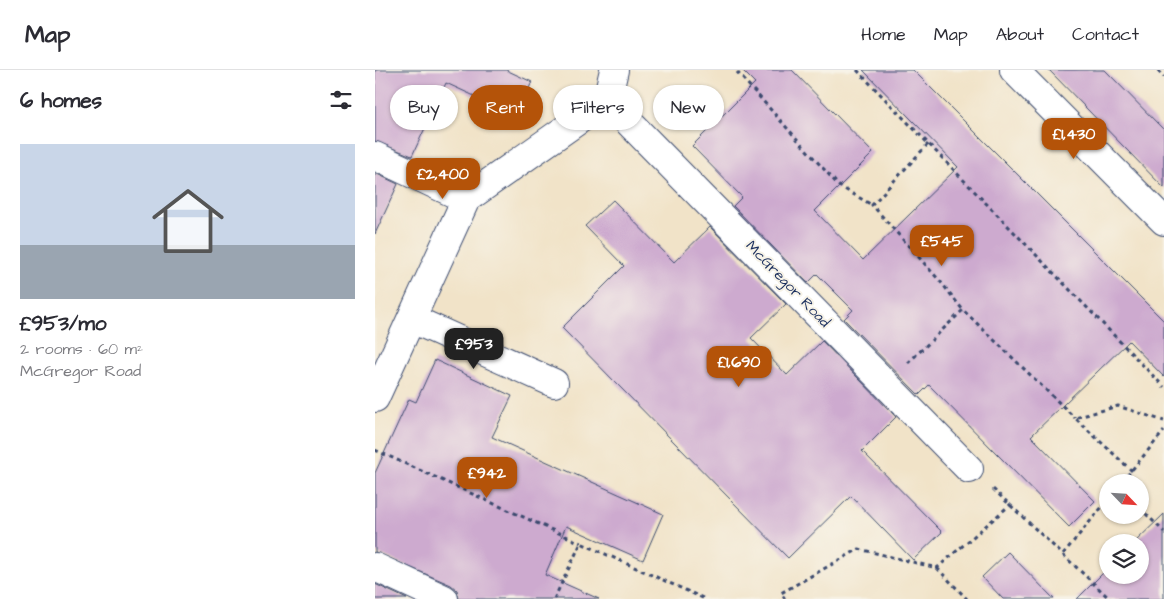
<!DOCTYPE html>
<html lang="en">
<head>
<meta charset="utf-8">
<style>
  body { margin:0; font-family:"Architects Daughter",sans-serif; background:#f2f2f3; color:#2b2b33; height:100vh; display:flex; flex-direction:column; font-size:19px; white-space:nowrap }
  * { box-sizing:border-box; margin:0 }
  p { font-size:16px; color:#7c7c81 }
  .icon { flex:none; width:28px; height:28px; fill:none; stroke:currentColor; stroke-width:2; stroke-linecap:round; stroke-linejoin:round }
  .map { position:relative; flex:1; overflow:hidden }
  .details { display:flex; flex-direction:column; background:#fff; width:375px }
  .details>* { flex:none }
  .banner { position:absolute; left:15px; top:15px; width:475px; height:45px; display:flex; gap:10px }
  .needle { width:32px; rotate:115deg }
  .fabs { position:absolute; left:724px; top:404px; display:grid; gap:10px }
  .fabs a { display:grid; place-items:center; width:50px; height:50px; border-radius:50%; background:#fff; box-shadow:0 1px 4px #0004; font-size:25px }
  .price { position:absolute; translate:-50% -42px; padding:0 11px; border-radius:10px; background:#b45309; color:#fff; font-size:16px; line-height:32px; filter:drop-shadow(0 1px 2px #0008) }
  .price::after { content:''; position:absolute; left:50%; top:30px; width:15px; height:11px; margin-left:-8px; background:inherit; clip-path:polygon(0 0,100% 0,50% 100%) }
  .price.selected { background:#222; color:#fff }
  ul { padding:0; list-style:none }
  li { display:grid; align-content:center; gap:10px; height:265px; padding:0 20px }
  li span { display:grid; place-items:center; height:155px; border-radius:0px; color:#555 }
  li>.icon { margin-inline-start:auto }
  span .icon { width:90px; height:90px; fill:#fffc; stroke-width:1 }
  li b { font-size:21px }
  h2 { display:flex; justify-content:space-between; align-items:center; height:60px; padding:0 20px; font-size:21px }
  .pill { padding:0 18px; border-radius:22px; background:#fff; box-shadow:0 1px 4px #0004; font-size:18px; line-height:45px }
  .pill.selected { background:#b45309; color:#fff }
  header { display:flex; align-items:center; gap:30px; box-sizing:border-box; height:70px; padding:0 25px; background:#fff; border-bottom:1px solid #e1e1e2 }
  header strong { font-size:24px }
  nav { display:flex; gap:28px; margin-inline-start:auto; font-size:18px }
  main { display:flex; flex:1; min-height:0 }
  .map>svg:first-child { display:block }
  .building { fill:#cdaacf }
  .lines { fill:none; stroke-linecap:round; stroke-linejoin:round }
  .street-casing { stroke:#3b4a6e; stroke-width:30 }
  .path { stroke:#3b4a6e; stroke-width:3; stroke-dasharray:4 4; stroke-linecap:butt }
  .street { stroke:#fff; stroke-width:28 }
  .labels { text-anchor:middle; dominant-baseline:central; stroke-width:4; stroke-linejoin:round; paint-order:stroke }
  .street-label { font-size:15px; fill:#1b2f5e; stroke:#f7f3e8 }
</style>
</head>
<body>
<header>
<strong>Map</strong>
<nav><a>Home</a><a>Map</a><a>About</a><a>Contact</a></nav>
</header>
<main>
<section class="details">
<h2>6 homes<svg class="icon" aria-label="filters" viewBox="0 0 24 24"><path d="M4 7h16M4 17h16"/><circle cx="9" cy="7" r="2"/><circle cx="15" cy="17" r="2"/></svg></h2>
<ul>
<li><span style="background:linear-gradient(#c9d6e8 65%,#9aa5b1 0)"><svg class="icon" aria-label="home" viewBox="0 0 24 24"><path d="M3 11l9-7 9 7M6 9v11h12V9"/></svg></span><div><b>£953/mo</b><p>2 rooms · 60 m²</p><p>McGregor Road</p></div></li>
</ul>
</section>
<div class="map">
<svg width="789" height="529" viewBox="0 0 789 529">
  <rect width="100%" height="100%" fill="#f7f3e8"/>
  <filter id="ink" filterUnits="userSpaceOnUse"><feTurbulence type="fractalNoise" baseFrequency=".02" numOctaves="2"/><feDisplacementMap in="SourceGraphic" scale="10" xChannelSelector="R" yChannelSelector="G"/><feConvolveMatrix kernelMatrix="1 2 1 2 8 2 1 2 1" color-interpolation-filters="sRGB"/></filter>
  <filter id="wash" filterUnits="userSpaceOnUse"><feTurbulence type="fractalNoise" baseFrequency=".0096" numOctaves="4" result="noise"/><feDisplacementMap in="SourceGraphic" scale="20" xChannelSelector="R" yChannelSelector="G"/><feGaussianBlur stdDeviation="1.12" result="paint"/><feColorMatrix in="noise" values="0 0 0 0 0 0 0 0 0 0 0 0 0 0 0 0 0 1.4 0 .05"/><feComposite in="paint" operator="in"/></filter>
  <g filter="url(#wash)">
    <rect width="100%" height="100%" fill="#f1e3c8"/>
    <g id="blocks">
      <path class="building" d="M0,0h131l26,12 -16,33 -70,-32 -34,73 -37,-15z
        M367,0h50l81,83 -58,58 48,49 95,-93 -95,-97h50l251,251v56l-35,-36 -98,95 64,65 -26,26 -140,-142 -10,10 -75,-76 9,-9 -36,-36 -9,9 -75,-77 9,-9 -50,-51 63,-63z
        M674,0h56l59,60v58z
        M0,103l23,11 -23,50z
        M238,130l61,62 36,-35 76,77 -35,34 36,37 35,-34 74,76 -34,34 80,81 -29,28 -62,-64 -63,62 -226,-230 62,-62 -39,-40z
        M60,290l77,36 -20,41 171,77 -20,46 -77,-34 -21,49 54,24h-140l-2,-9 -6,-5 -76,-33v-79l34,-74 7,3z
        M789,444v85h-87l30,-30v6h33v-33h-5z
        M633,482l46,47h-51l-21,-22z
        M0,514l32,15h-32z"/>
    </g>
  </g>
  <g filter="url(#ink)">
    <use href="#blocks" fill-opacity="0" stroke="#3b4a6e" stroke-width="1"/>
    <g class="lines">
      <g class="street-casing">
        <path id="street" d="M639,0l150,151
          M232,30l362,369
          M0,86l91,43
          M37,249l142,64
          M0,328l91,-199 141,-99 7,-30
          M0,497l69,32"/>
      </g>
      <path class="path" d="M482,0l307,317
        M783,0l6,7
        M362,2l102,114 33,19
        M553,74l-56,61 68,76 23,29 112,108
        M533,293l55,-53
        M0,380l206,93
        M757,401l-57,-53 43,-12 46,15
        M747,412l42,-51
        M618,419l117,110
        M765,438l24,24
        M688,484l44,-53
        M562,498l30,31
        M179,529l27,-56 124,56
        M410,529l-4,-6 78,-44 78,19 74,-64"/>
      <use href="#street" class="street"/>
    </g>
  </g>
  <g class="labels">
    <g class="street-label">
      <text transform="translate(413 214) rotate(46)">McGregor Road</text>
    </g>
  </g>
</svg>
<div class="fabs">
<a><svg class="needle" viewBox="-14 -14 28 28"><path d="M0-13l5 13h-10z" fill="#e53935"/><path d="M0 13l5-13h-10z" fill="#7c7c81"/></svg></a>
<a><svg class="icon" aria-label="layers" viewBox="0 0 24 24"><path d="M12 4l9 5-9 5-9-5zM3 14l9 5 9-5"/></svg></a>
</div>
<b class="price" style="left:699px;top:90px">£1,430</b>
<b class="price" style="left:68px;top:130px">£2,400</b>
<b class="price" style="left:567px;top:197px">£545</b>
<b class="price selected" style="left:99px;top:300px">£953</b>
<b class="price" style="left:364px;top:318px">£1,690</b>
<b class="price" style="left:112px;top:429px">£942</b>
<div class="banner">
<a class="pill">Buy</a>
<a class="pill selected">Rent</a>
<a class="pill">Filters</a>
<a class="pill">New</a>
</div>
</div>
</main>
</body>
</html>
